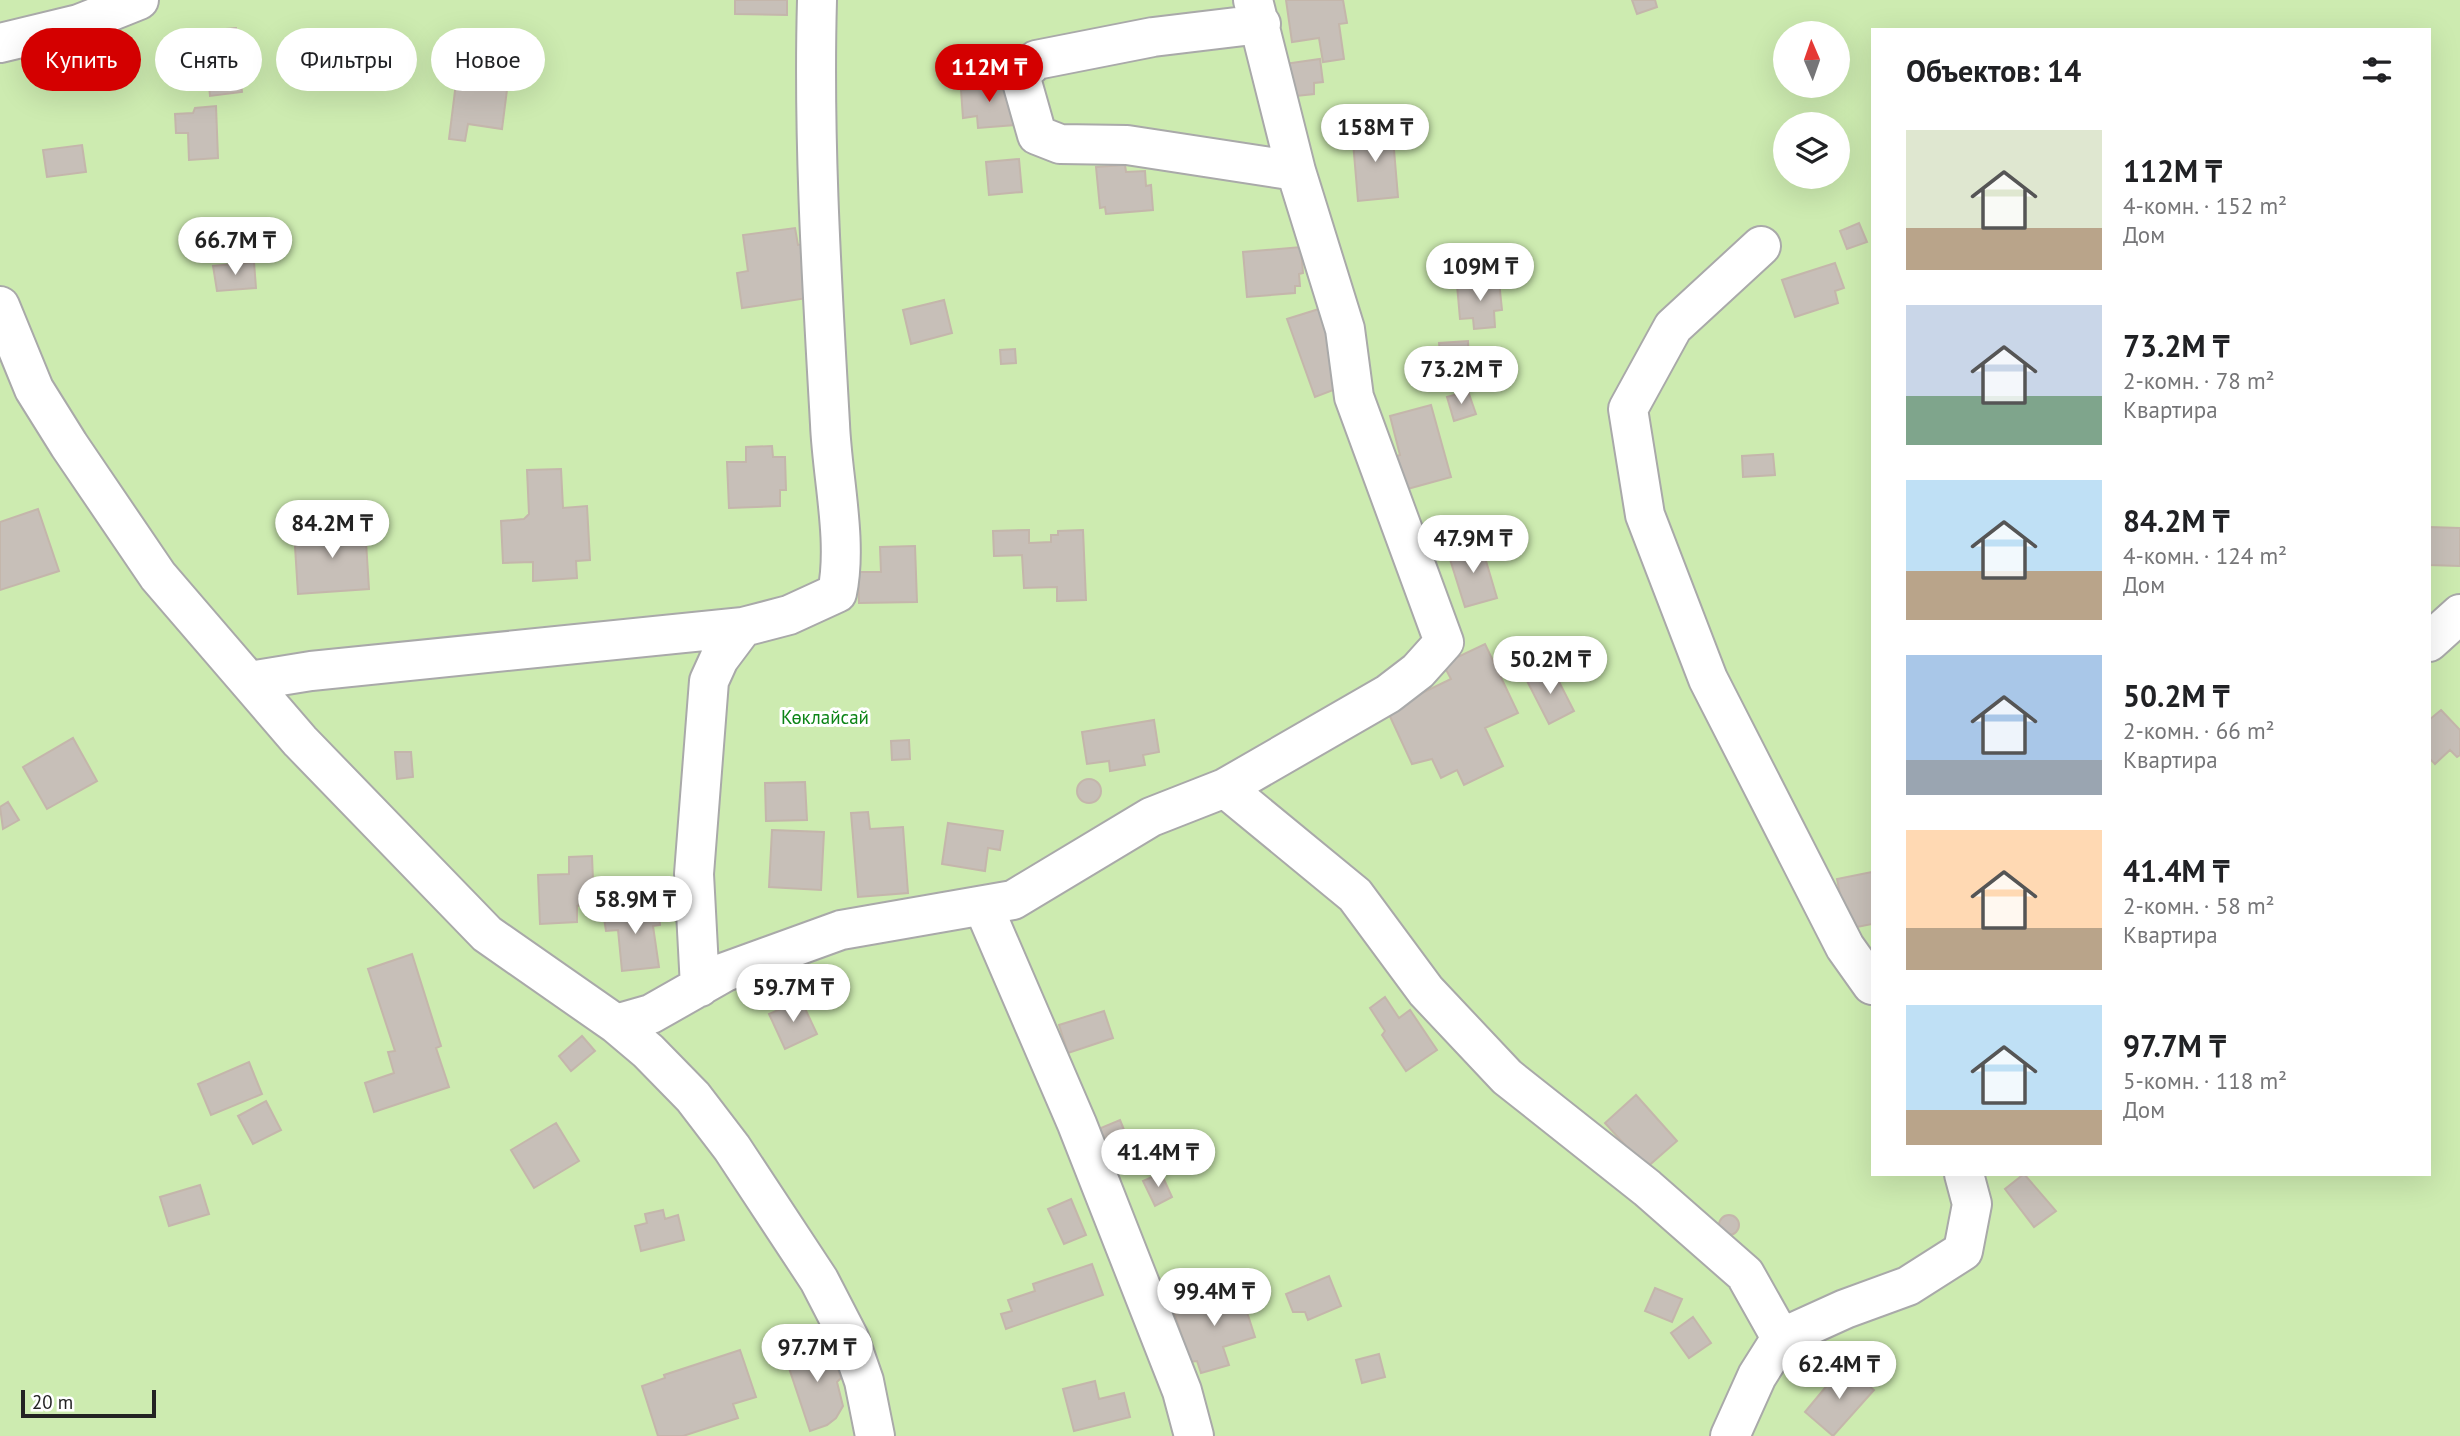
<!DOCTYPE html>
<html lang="ru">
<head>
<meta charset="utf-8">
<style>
  body { margin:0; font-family:"PT Sans",sans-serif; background:#f2f2f2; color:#202124; height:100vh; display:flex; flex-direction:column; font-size:26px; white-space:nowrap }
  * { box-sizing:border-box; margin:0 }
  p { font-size:23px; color:#757577 }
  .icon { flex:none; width:38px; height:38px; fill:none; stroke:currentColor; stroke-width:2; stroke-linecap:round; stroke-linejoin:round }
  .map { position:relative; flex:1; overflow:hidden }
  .drawer { position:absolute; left:1871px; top:28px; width:560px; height:1148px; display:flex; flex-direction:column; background:#fff; border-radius:0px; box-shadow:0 7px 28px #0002 }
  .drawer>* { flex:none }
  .guide { position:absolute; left:21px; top:28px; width:665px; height:63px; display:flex; gap:14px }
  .needle { width:46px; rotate:358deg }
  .tools { position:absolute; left:1773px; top:21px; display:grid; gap:14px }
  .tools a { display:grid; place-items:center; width:77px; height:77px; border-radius:50%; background:#fff; box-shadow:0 7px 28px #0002; font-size:35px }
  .scale { position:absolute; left:21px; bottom:18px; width:135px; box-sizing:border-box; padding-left:7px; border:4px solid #222; border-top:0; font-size:19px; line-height:24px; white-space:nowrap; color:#222; -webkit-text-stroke:5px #fff; paint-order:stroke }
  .price { position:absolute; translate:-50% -60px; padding:0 16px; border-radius:24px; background:#fff; color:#222; font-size:23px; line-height:46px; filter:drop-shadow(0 2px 4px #0008) }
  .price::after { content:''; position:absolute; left:50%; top:42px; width:21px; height:16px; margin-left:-10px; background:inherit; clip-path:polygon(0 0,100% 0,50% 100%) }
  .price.selected { background:#d40000; color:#fff }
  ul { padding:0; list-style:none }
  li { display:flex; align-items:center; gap:21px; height:175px; padding:0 35px }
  li span { display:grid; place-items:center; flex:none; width:196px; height:140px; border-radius:0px; color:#555 }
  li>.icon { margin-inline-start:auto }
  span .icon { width:84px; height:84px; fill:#fffc; stroke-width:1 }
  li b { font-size:30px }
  h2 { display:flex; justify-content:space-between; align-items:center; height:84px; padding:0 35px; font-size:30px }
  .pill { padding:0 24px; border-radius:32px; background:#fff; box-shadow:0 7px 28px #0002; font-size:24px; line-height:63px }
  .pill.selected { background:#d40000; color:#fff }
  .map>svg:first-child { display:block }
  .grass { fill:#cdebb0; fill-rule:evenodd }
  .building { fill:#c7bfb8; stroke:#c4b6ab; stroke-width:2 }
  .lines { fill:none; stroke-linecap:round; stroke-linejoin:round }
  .minor-casing { stroke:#a9a9a9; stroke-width:42 }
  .minor { stroke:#fff; stroke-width:38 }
  .labels { text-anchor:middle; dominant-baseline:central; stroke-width:6; stroke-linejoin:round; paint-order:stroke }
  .park-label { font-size:19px; fill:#0c8416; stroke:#fff }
</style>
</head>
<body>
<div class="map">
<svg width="2460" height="1436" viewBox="0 0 2460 1436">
  <rect width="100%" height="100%" fill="#f2efe9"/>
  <path class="grass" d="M0,0h2460v1436h-2460zM1872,30h557v1144h-557zM1785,33h53v53h-53zM1785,124h53v53h-53z"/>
  <path class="building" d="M735,0h52v15l-52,-1z
    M1286,0h57l4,23 -8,1 5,35 -21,3 -4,-24 -27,4z
    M1632,0h23l2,7 -20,7z
    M236,28l6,64 -32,4 -6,-65z
    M1320,59l3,23 -9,1v11l-27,3 -3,-33z
    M458,67l51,7 -7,55 -34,-5 -3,17 -16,-2z
    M1000,79l1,10h11l3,36 -37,3 -1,-12 -14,2 -2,-28 9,-1 -1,-7z
    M216,106l2,52 -29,2 -1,-27h-12l-1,-19 18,-1 2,-5z
    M1392,126l6,71 -40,4 -6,-71z
    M82,145l4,27 -39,5 -4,-27z
    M1019,159l3,33 -33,3 -3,-33z
    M1125,165l1,7 19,-1 1,15 5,-1 2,25 -47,4 -1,-7 -5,1 -4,-41z
    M1859,223l8,19 -20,7 -7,-18z
    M795,228l3,17 8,-1 8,53 -72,11 -5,-35 11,-2 -5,-36z
    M1301,247l2,26 -4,1 1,12h-5v7l-48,4 -4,-45z
    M254,262l2,26 -39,3 -4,-25z
    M1835,263l9,25 -9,3 3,12 -43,14 -13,-37z
    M1499,281l3,29 -8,1 1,16 -21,2 -1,-11 -13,1 -3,-34z
    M944,300l8,33 -41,11 -8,-34z
    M1322,308l27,76 -34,13 -28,-78z
    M1468,341l1,21 -28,2 -2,-21z
    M1015,349l1,14 -15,1 -1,-14z
    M1468,391l8,23 -22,7 -7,-24z
    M1431,405l20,72 -58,16 -9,-33 16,-5 -10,-39z
    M772,446l1,11h12l1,33h-6v16l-51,2 -2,-46h19v-15z
    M1773,454l2,21 -32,2 -1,-21z
    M561,469l2,39 24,-2 3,54 -14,1 1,17 -44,3v-19l-30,1 -2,-42 23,-2 5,-5 -2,-44z
    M38,509l21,62 -59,19v-68z
    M365,526l4,63 -71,5 -4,-63z
    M2429,527l31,1v38l-31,-1z
    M1029,530v13l22,-1v-7h7v-4l25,-1 3,70 -29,1v-14l-33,1 -2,-33 -28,1 -1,-25z
    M1481,544l16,54 -32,9 -17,-54z
    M915,546l2,56 -58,1 -1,-31h23l-1,-25z
    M1485,644l33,69 -33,15 18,38 -39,19 -7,-15 -16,8 -9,-19 -20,5 -25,-54 64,-31 -8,-15z
    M1552,668l22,43 -25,13 -22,-43z
    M2441,710l19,20v25l-3,2 -7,-7 -15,14 -6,-6v-38z
    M1154,720l5,32 -16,3 2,10 -35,6 -1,-10 -22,3 -5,-32z
    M73,738l24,43 -50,28 -24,-42z
    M909,740l1,19 -18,1 -1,-19z
    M395,752h16l2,25 -16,2z
    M1077 791a12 12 0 1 1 24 0a12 12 0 1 1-24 0Z
    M805,782l2,38 -41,1 -1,-38z
    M8,802l11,18 -16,9 -3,-22z
    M868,812l2,17 33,-2 5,66 -50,4 -7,-84z
    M948,823l55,8 -3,19 -12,-2 -3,23 -43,-7z
    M772,830l52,2 -3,58 -52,-3z
    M592,856l2,48 -17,2v16l-37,2 -2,-49 31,-1v-17z
    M1872,872v52l-25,5 -10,-50z
    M658,906l2,19 -7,1 6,41 -37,4 -4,-41 -12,1 -3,-19z
    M412,954l29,92 -5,2 13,39 -75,25 -9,-29 29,-10 -6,-21 7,-1 -27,-82z
    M1385,997l14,21 11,-8 27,40 -31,21 -24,-36 3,-4 -15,-23z
    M801,1000l16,34 -32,15 -16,-35z
    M1104,1011l9,27 -45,15 -9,-28z
    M582,1036l13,15 -24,20 -12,-15z
    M249,1062l13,32 -51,21 -13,-31z
    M1636,1095l41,46 -31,27 -41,-45z
    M266,1101l15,29 -28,14 -15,-28z
    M1120,1120l15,37 -24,10 -15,-37z
    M556,1123l23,38 -45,27 -23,-38z
    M1161,1173l11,24 -17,9 -12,-25z
    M2024,1174l32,37 -22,16 -29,-38z
    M200,1185l9,29 -40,12 -9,-29z
    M1071,1199l15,36 -22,9 -16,-35z
    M663,1210l2,9 13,-4 6,25 -43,11 -6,-25 12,-3 -2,-9z
    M1719 1225a10 10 0 1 1 20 0a10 10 0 1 1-20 0Z
    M1092,1264l11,31 -97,34 -5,-15 11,-3 -4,-11 27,-9 -2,-7z
    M1329,1276l12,30 -33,14 -3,-8h-12l-7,-18z
    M1239,1287l16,50 -32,10 6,18 -28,8 -4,-12 -7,1 -17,-54z
    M1655,1288l27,11 -10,23 -27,-11z
    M1693,1317l18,26 -22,15 -18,-25z
    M828,1341l13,37 -4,4 6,24 -7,12 -9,7 -17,6 -25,-75z
    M740,1350l16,47 -23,7 5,14 -55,18h-25l-16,-50 23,-8 -1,-3z
    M1379,1354l6,23 -23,6 -6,-23z
    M1844,1365l30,25 -41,46 -28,-24z
    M1095,1381l4,18 25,-6 6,24 -56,14 -11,-42z"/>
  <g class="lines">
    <g class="minor-casing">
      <path id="minor" d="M1261,24l-108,13 -117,23 -16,15 17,60 23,9 67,1 169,26
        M0,43l79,-19 60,-24
        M1761,246l-88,81 -45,82 17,106 63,164 137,268 27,38
        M0,306l34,83 35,56 89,131 142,165 187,193 129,90 32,27 45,46 39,51 87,132 30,58 15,43 11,55
        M2429,642l31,-28
        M249,681l62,-10 432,-44
        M1225,788l130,107 71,96 81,86 140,111 98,86 36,64 -24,38 -27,60
        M983,906l94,218 105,267 12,45
        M700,987l-6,-113 15,-193 10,-22 24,-32 46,-12 48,-22c11,-51 -5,-117 -7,-169 -8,-141 -17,-283 -13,-424
        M616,1024l35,-10 74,-42 116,-42 172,-30 138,-83 74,-29 163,-94 30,-23 26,-29 -90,-245 -9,-68 -49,-158 -43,-171
        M1781,1338l64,-29 63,-23 55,-35 9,-47 -8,-30"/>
    </g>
    <use href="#minor" class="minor"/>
  </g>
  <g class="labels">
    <g class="park-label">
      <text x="825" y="717">Көклайсай</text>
    </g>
  </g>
</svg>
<div class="tools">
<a><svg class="needle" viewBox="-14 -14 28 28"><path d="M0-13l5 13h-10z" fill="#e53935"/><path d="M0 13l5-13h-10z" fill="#757577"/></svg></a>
<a><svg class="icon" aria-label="layers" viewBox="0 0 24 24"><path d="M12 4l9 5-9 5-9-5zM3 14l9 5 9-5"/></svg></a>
</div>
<div class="scale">20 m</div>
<b class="price selected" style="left:989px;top:104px">112M ₸</b>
<b class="price" style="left:1375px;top:164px">158M ₸</b>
<b class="price" style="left:235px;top:277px">66.7M ₸</b>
<b class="price" style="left:1480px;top:303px">109M ₸</b>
<b class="price" style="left:1461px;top:406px">73.2M ₸</b>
<b class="price" style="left:332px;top:560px">84.2M ₸</b>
<b class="price" style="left:1473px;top:575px">47.9M ₸</b>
<b class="price" style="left:1550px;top:696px">50.2M ₸</b>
<b class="price" style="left:635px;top:936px">58.9M ₸</b>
<b class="price" style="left:793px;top:1024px">59.7M ₸</b>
<b class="price" style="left:1158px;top:1189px">41.4M ₸</b>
<b class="price" style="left:1214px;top:1328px">99.4M ₸</b>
<b class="price" style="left:817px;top:1384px">97.7M ₸</b>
<b class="price" style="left:1839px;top:1401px">62.4M ₸</b>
<div class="guide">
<a class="pill selected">Купить</a>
<a class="pill">Снять</a>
<a class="pill">Фильтры</a>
<a class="pill">Новое</a>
</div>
<section class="drawer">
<h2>Объектов: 14<svg class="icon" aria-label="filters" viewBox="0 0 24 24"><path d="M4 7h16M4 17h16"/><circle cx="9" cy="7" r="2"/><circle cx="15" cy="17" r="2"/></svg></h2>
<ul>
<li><span style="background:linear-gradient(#dfe7d0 70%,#b9a48a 0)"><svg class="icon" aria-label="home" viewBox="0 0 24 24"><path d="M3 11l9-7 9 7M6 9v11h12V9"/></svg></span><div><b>112M ₸</b><p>4-комн. · 152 m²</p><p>Дом</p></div></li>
<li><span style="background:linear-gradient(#c9d6e8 65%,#7fa58c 0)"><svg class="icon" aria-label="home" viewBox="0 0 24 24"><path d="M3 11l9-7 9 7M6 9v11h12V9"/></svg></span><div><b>73.2M ₸</b><p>2-комн. · 78 m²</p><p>Квартира</p></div></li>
<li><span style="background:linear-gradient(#bfe0f5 65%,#b9a48a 0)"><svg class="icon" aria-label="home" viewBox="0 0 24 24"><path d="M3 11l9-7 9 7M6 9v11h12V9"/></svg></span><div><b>84.2M ₸</b><p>4-комн. · 124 m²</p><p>Дом</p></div></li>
<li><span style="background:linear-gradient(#a9c7e8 75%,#9aa5b1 0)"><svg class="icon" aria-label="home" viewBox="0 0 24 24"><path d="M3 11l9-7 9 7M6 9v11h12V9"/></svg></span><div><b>50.2M ₸</b><p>2-комн. · 66 m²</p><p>Квартира</p></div></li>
<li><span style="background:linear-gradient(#ffd9b3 70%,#b9a48a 0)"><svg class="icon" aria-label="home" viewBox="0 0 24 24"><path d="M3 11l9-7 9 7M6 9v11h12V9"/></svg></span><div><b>41.4M ₸</b><p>2-комн. · 58 m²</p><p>Квартира</p></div></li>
<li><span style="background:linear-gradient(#bfe0f5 75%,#b9a48a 0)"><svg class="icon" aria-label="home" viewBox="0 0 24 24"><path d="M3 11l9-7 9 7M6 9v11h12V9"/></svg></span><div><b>97.7M ₸</b><p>5-комн. · 118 m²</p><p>Дом</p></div></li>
</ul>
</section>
</div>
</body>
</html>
